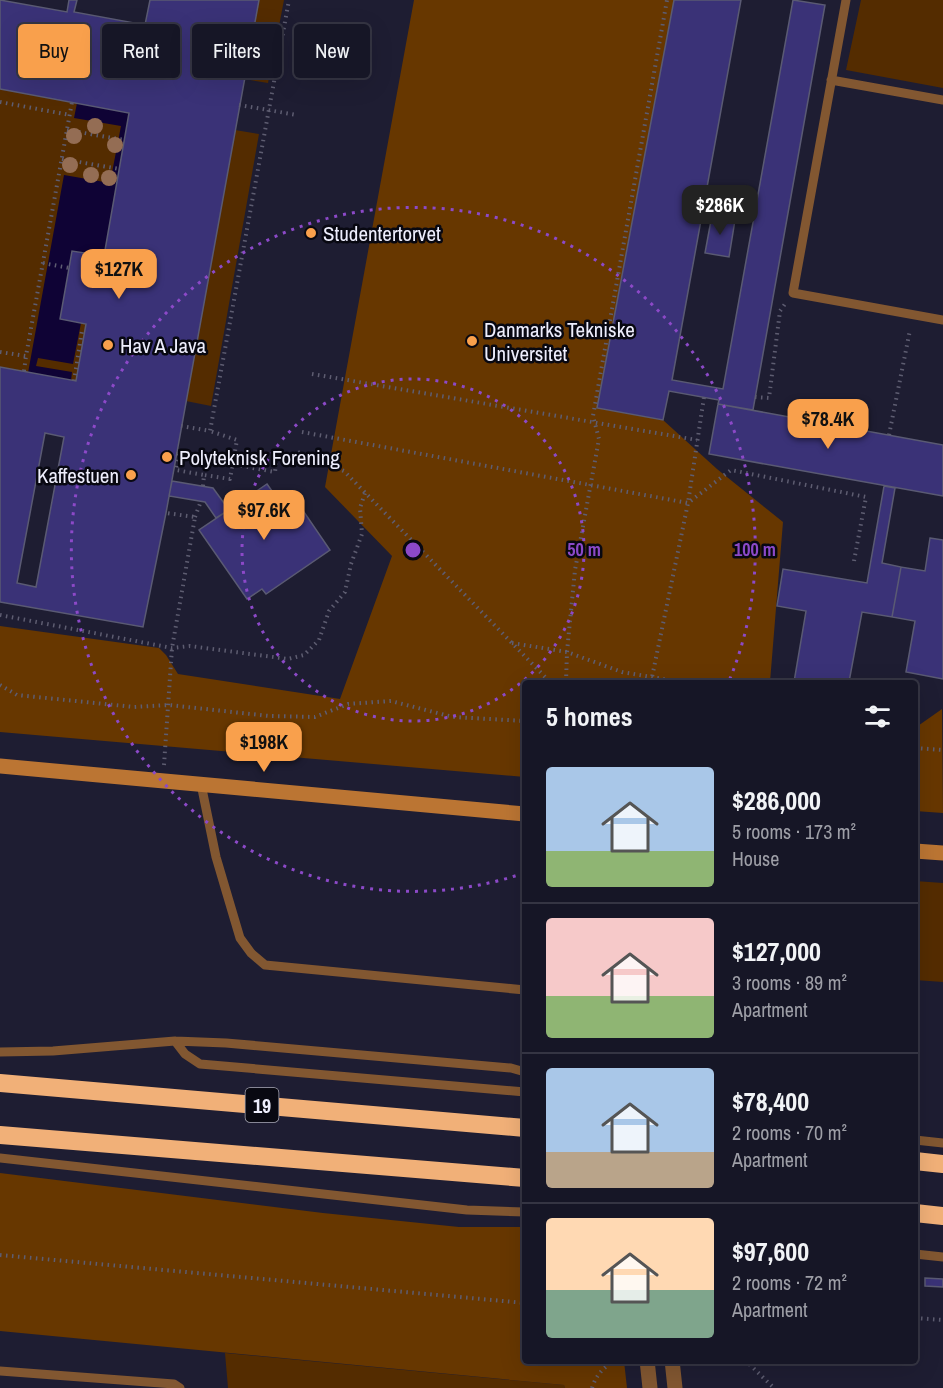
<!DOCTYPE html>
<html lang="en">
<head>
<meta charset="utf-8">
<style>
  body { margin:0; font-family:"Archivo Narrow",sans-serif; background:#1f1f2e; color:#f1f3f6; height:100vh; display:flex; flex-direction:column; font-size:22px; white-space:nowrap }
  * { box-sizing:border-box; margin:0 }
  p { font-size:20px; color:#9e9fa7 }
  .icon { flex:none; width:33px; height:33px; fill:none; stroke:currentColor; stroke-width:2; stroke-linecap:round; stroke-linejoin:round }
  .map { position:relative; flex:1; overflow:hidden }
  .drawer { position:absolute; left:522px; top:680px; width:396px; height:684px; display:flex; flex-direction:column; background:#161626; border-radius:6px; box-shadow:0 6px 24px #0002,0 0 0 2px #353543 }
  .drawer>* { flex:none }
  .banner { position:absolute; left:18px; top:24px; width:414px; height:54px; display:flex; gap:12px }
  .price { position:absolute; translate:-50% -51px; padding:0 14px; border-radius:12px; background:#f9a04c; color:#111; font-size:20px; line-height:39px; filter:drop-shadow(0 2px 3px #0008) }
  .price::after { content:''; position:absolute; left:50%; top:36px; width:18px; height:14px; margin-left:-9px; background:inherit; clip-path:polygon(0 0,100% 0,50% 100%) }
  .price.current { background:#222; color:#fff }
  ul { padding:0; list-style:none }
  li { display:flex; align-items:center; gap:18px; height:150px; padding:0 24px }
  li+li { border-top:2px solid #353543 }
  li span { display:grid; place-items:center; flex:none; width:168px; height:120px; border-radius:6px; color:#555 }
  li>.icon { margin-inline-start:auto }
  span .icon { width:72px; height:72px; fill:#fffc; stroke-width:1 }
  li b { font-size:26px }
  h2 { display:flex; justify-content:space-between; align-items:center; height:72px; padding:0 24px; font-size:26px }
  .chip { padding:0 21px; border-radius:6px; background:#161626; box-shadow:0 6px 24px #0002,0 0 0 2px #353543; font-size:21px; line-height:54px }
  .chip.current { background:#f9a04c; color:#111 }
  .map>svg:first-child { display:block }
  .green { fill:#542c00 }
  .forest { fill:#673700 }
  .water { fill:#0f0335 }
  .building { fill:#3a3277; stroke:#5a5a73; stroke-width:1.5; fill-rule:evenodd }
  .lines { fill:none; stroke-linecap:round; stroke-linejoin:round }
  .path { stroke:#5e5d71; stroke-width:4; stroke-dasharray:1.5 4.5; stroke-linecap:butt }
  .lane { stroke:#825731; stroke-width:9 }
  .street { stroke:#825731; stroke-width:15 }
  .secondary { stroke:#bb7533; stroke-width:15 }
  .highway { stroke:#f1b078; stroke-width:18 }
  .tree { fill:#946d54 }
  .ring { fill:none; stroke:#8c49c8; stroke-width:3; stroke-dasharray:3 6 }
  .poi-dot { fill:#f9a04c; stroke:#080811; stroke-width:2 }
  .labels { text-anchor:middle; dominant-baseline:central; stroke-width:5; stroke-linejoin:round; paint-order:stroke }
  .shield { fill:#080811; stroke:#a9a9b6; stroke-width:1.5 }
  .shield-label { font-size:20px; font-weight:bold; fill:#eeeefd }
  .poi-label { font-size:21px; fill:#eeeefd; stroke:#080811; text-anchor:start }
  .centre { fill:#8c49c8; stroke:#080811; stroke-width:3 }
  .ring-label { font-size:18px; text-anchor:middle; font-weight:bold; fill:#8c49c8; stroke:#080811; stroke-width:5; stroke-linejoin:round; paint-order:stroke }
</style>
</head>
<body>
<div class="map">
<svg width="943" height="1388" viewBox="0 0 943 1388">
  <rect width="100%" height="100%" fill="#1e1d32"/>
  <path class="green" d="M259,0h25l-16,83 -24,-4z
    M861,0h82v88l-97,-18z
    M0,89l129,24 -10,56 -47,82 -12,68 26,5 -10,57 -76,-14z
    M235,130l24,4 -48,272 -25,-5z
    M915,881l28,2v99l-28,-2z
    M225,1353l339,32 1,3h-337z"/>
  <path class="forest" d="M414,0h260l-77,408 66,12 54,49 66,53 -13,160h-245v95l-525,-45v-106l159,22 7,7 12,19 162,25 52,-143 -67,-69z
    M942,709l1,104 -28,-2v-83z
    M0,1173l323,40 136,14h66v133l99,1 3,27h-62l-1,-3 -564,-54z"/>
  <path class="water" d="M77,103l52,10 -25,143 -32,-5 -12,68 21,4 -8,41 -35,-6 -2,8 36,6 -1,9 -43,-8 36,-198 46,8 11,-57 -47,-8z"/>
  <path class="building" d="M0,0l67,12 2,-12h8l-3,12 71,13 5,-25h109l-93,513 -23,114 -143,-25v-235l76,14 10,-57 -26,-5 12,-68 32,5 25,-143 -129,-24zM45,433l19,4 -28,150 -19,-4z
    M674,0h67l-69,380 51,9 70,-389 32,5 -72,405 -35,-6 1,-4 -50,-9 -6,29 -66,-12z
    M712,215l23,5 -6,37 -24,-4z
    M718,404l225,41v51l-234,-42z
    M172,481l41,7 16,22 -13,8 -11,-16 -36,-6z
    M267,484l12,17 12,-8 39,57 -64,44 -4,-5 -15,10 -48,-69z
    M884,486l11,2 -13,75 19,4 -9,50 -30,-5 -13,70h-55l12,-71 -29,-5 6,-37 84,14z
    M930,538l13,2v139l-37,-7 9,-51 -23,-4 9,-50 24,4z
    M925,1278l18,1v8l-18,-1z"/>
  <g class="lines">
    <path class="path" d="M0,102l70,13
      M239,105l58,10
      M67,130l57,10
      M62,159l57,10
      M43,263l26,5
      M0,352l26,4 46,-254
      M24,371l2,-15
      M312,374l385,66
      M74,381l8,-50h3
      M755,397l14,1 11,-87 5,-7
      M181,426l29,5 79,-431
      M302,432l386,71 43,-33 135,27 -12,64
      M889,435l21,-105
      M298,452l46,19 206,211
      M176,454l99,18 3,-24
      M179,454l-3,16 28,5
      M203,486l1,-11 26,4 7,-39 -27,-9
      M195,517l6,-16
      M0,615l172,33 18,-2 98,13 16,-4 15,-15 10,-29 16,-19 6,-28 11,-30 -2,-26 5,-15
      M512,643l55,9 55,20 58,10
      M566,682l1,-30 8,-82 24,-131 -6,-23 74,-416
      M651,682l37,-179 16,-106
      M0,685l17,10 117,12 35,-2 100,11 46,1 33,-13 43,-3 62,16 72,4
      M915,748l28,2
      M164,765l8,-117 23,-131 -29,-4
      M0,1255l525,48
      M915,1318l28,2
      M745,1360l29,28
      M592,1388c4,-13 12,-22 25,-28"/>
    <path class="lane" d="M846,0l-53,293 150,27
      M831,80l112,20
      M201,784l15,73 24,81 11,15 14,12 260,25
      M175,1041l10,13 15,10 325,28
      M0,1052l53,-1 122,-10 51,2 285,25 14,4
      M915,1140l28,3
      M0,1158l467,52 58,2
      M915,1254l28,3
      M0,1371l174,13 6,4"/>
    <path class="street" d="M647,1360l3,28
      M672,1360l3,28"/>
    <path class="secondary" d="M0,766l525,48
      M915,851l28,2"/>
    <path class="highway" d="M0,1083l525,45
      M0,1135l525,43
      M915,1161l28,3
      M915,1213l28,3"/>
  </g>
  <g class="tree">
    <circle cx="95" cy="126" r="8"/>
    <circle cx="74" cy="136" r="8"/>
    <circle cx="115" cy="145" r="8"/>
    <circle cx="70" cy="165" r="8"/>
    <circle cx="91" cy="175" r="8"/>
    <circle cx="109" cy="178" r="8"/>
  </g>
  <g class="ring">
    <circle cx="413" cy="550" r="171"/>
    <path d="M524 873A342 342 0 1 1 729 681"/>
  </g>
  <g class="poi-dot">
    <circle cx="311" cy="233" r="6"/>
    <circle cx="472" cy="341" r="6"/>
    <circle cx="108" cy="345" r="6"/>
    <circle cx="167" cy="457" r="6"/>
    <circle cx="131" cy="475" r="6"/>
  </g>
  <g class="labels">
    <rect class="shield" x="245.5" y="1088" width="33" height="34" rx="4.5"/>
    <g class="shield-label">
      <text x="262" y="1105">19</text>
    </g>
    <g class="poi-label">
      <text x="323" y="233">Studentertorvet</text>
      <text x="484" y="329">Danmarks Tekniske<tspan x="484" dy="24">Universitet</tspan></text>
      <text x="120" y="345">Hav A Java</text>
      <text x="179" y="457">Polyteknisk Forening</text>
      <text x="119" y="475" text-anchor="end">Kaffestuen</text>
    </g>
  </g>
  <circle cx="413" cy="550" r="9" class="centre"/>
  <g class="ring-label">
    <text x="584" y="556">50 m</text>
    <text x="755" y="556">100 m</text>
  </g>
</svg>
<b class="price current" style="left:720px;top:236px">$286K</b>
<b class="price" style="left:119px;top:300px">$127K</b>
<b class="price" style="left:828px;top:450px">$78.4K</b>
<b class="price" style="left:264px;top:541px">$97.6K</b>
<b class="price" style="left:264px;top:773px">$198K</b>
<div class="banner">
<a class="chip current">Buy</a>
<a class="chip">Rent</a>
<a class="chip">Filters</a>
<a class="chip">New</a>
</div>
<section class="drawer">
<h2>5 homes<svg class="icon" aria-label="filters" viewBox="0 0 24 24"><path d="M4 7h16M4 17h16"/><circle cx="9" cy="7" r="2"/><circle cx="15" cy="17" r="2"/></svg></h2>
<ul>
<li><span style="background:linear-gradient(#a9c7e8 70%,#8fb573 0)"><svg class="icon" aria-label="home" viewBox="0 0 24 24"><path d="M3 11l9-7 9 7M6 9v11h12V9"/></svg></span><div><b>$286,000</b><p>5 rooms · 173 m²</p><p>House</p></div></li>
<li><span style="background:linear-gradient(#f6c9c9 65%,#8fb573 0)"><svg class="icon" aria-label="home" viewBox="0 0 24 24"><path d="M3 11l9-7 9 7M6 9v11h12V9"/></svg></span><div><b>$127,000</b><p>3 rooms · 89 m²</p><p>Apartment</p></div></li>
<li><span style="background:linear-gradient(#a9c7e8 70%,#b9a48a 0)"><svg class="icon" aria-label="home" viewBox="0 0 24 24"><path d="M3 11l9-7 9 7M6 9v11h12V9"/></svg></span><div><b>$78,400</b><p>2 rooms · 70 m²</p><p>Apartment</p></div></li>
<li><span style="background:linear-gradient(#ffd9b3 60%,#7fa58c 0)"><svg class="icon" aria-label="home" viewBox="0 0 24 24"><path d="M3 11l9-7 9 7M6 9v11h12V9"/></svg></span><div><b>$97,600</b><p>2 rooms · 72 m²</p><p>Apartment</p></div></li>
</ul>
</section>
</div>
</body>
</html>
